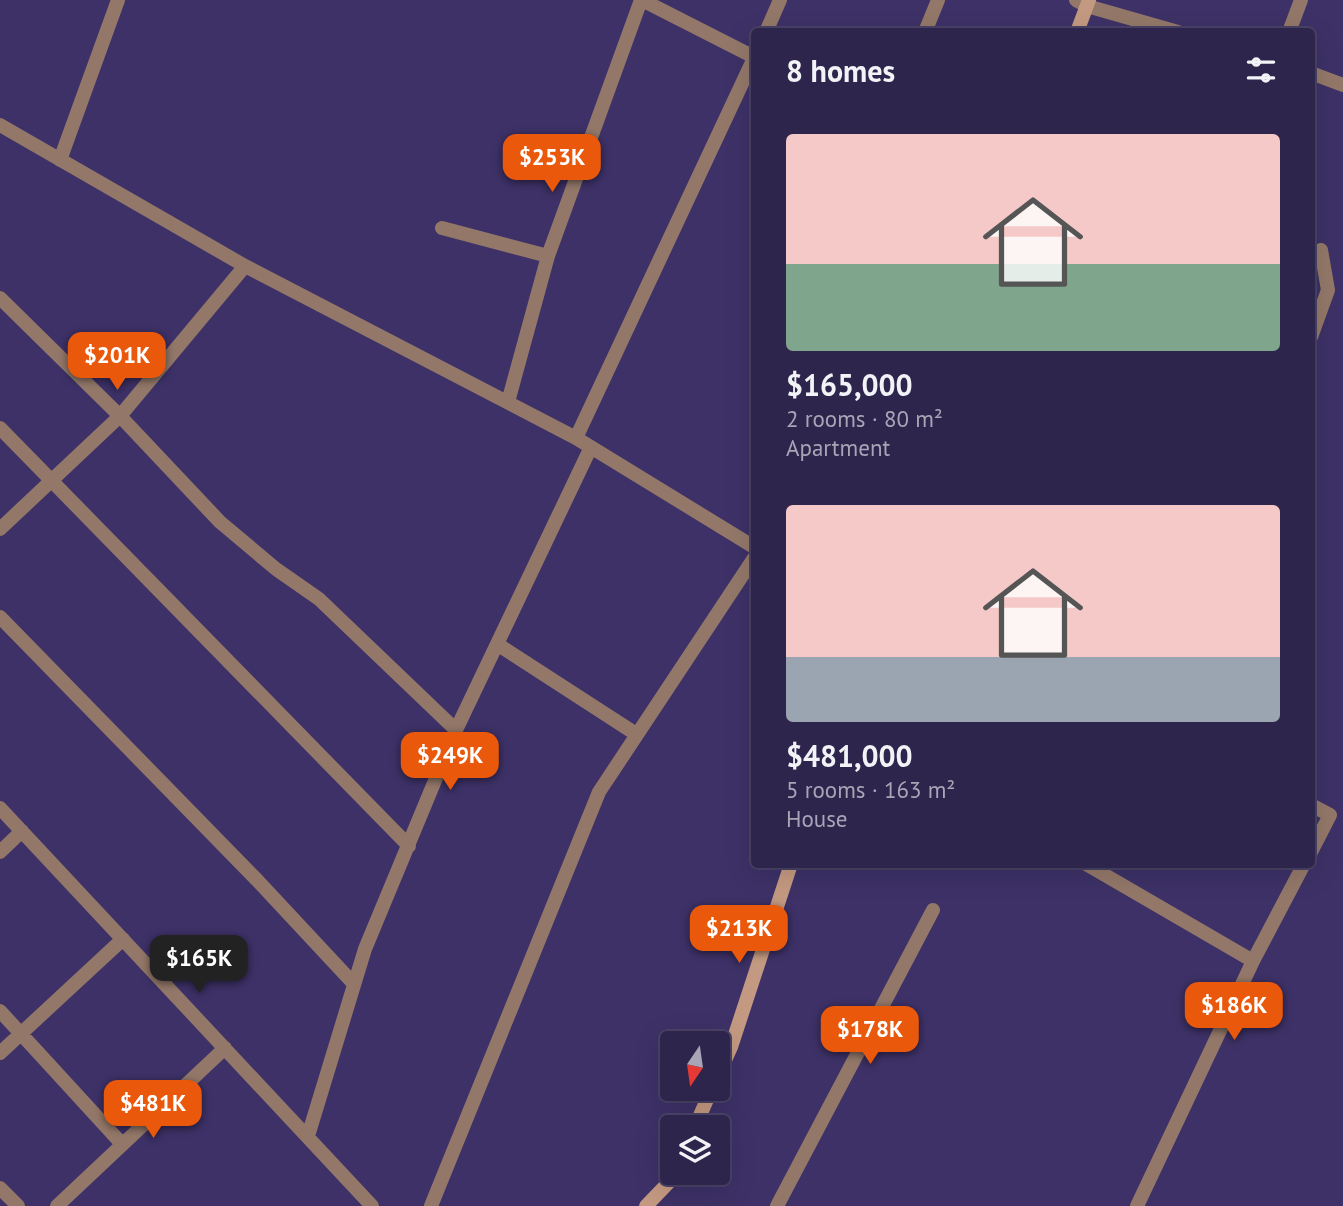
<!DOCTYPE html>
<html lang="en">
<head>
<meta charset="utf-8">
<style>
  body { margin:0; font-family:"PT Sans",sans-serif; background:#362d54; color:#f1f3f6; height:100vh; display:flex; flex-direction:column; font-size:26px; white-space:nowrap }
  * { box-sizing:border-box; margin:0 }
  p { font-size:23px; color:#a7a5b6 }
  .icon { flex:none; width:38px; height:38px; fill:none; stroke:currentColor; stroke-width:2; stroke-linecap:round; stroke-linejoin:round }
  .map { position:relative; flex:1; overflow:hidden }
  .side { position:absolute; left:751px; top:28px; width:564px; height:840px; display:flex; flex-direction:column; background:#2e254d; border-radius:7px; box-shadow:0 7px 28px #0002,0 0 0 2px #494265 }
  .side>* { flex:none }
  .needle { width:46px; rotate:193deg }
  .controls { position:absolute; left:660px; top:1031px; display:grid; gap:14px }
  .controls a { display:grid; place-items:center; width:70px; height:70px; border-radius:7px; background:#2e254d; box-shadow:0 7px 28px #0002,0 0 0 2px #494265; font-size:35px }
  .price { position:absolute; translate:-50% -60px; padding:0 16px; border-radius:14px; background:#ea580c; color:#fff; font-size:23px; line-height:46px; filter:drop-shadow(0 2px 4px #0008) }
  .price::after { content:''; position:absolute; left:50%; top:42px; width:21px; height:16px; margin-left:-10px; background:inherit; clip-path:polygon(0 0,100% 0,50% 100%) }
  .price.current { background:#222; color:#fff }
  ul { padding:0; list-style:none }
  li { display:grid; align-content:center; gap:14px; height:371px; padding:0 35px }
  li span { display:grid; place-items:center; height:217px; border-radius:7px; color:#555 }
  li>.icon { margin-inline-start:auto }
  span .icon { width:126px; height:126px; fill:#fffc; stroke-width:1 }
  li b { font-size:30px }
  h2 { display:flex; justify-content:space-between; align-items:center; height:84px; padding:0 35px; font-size:30px }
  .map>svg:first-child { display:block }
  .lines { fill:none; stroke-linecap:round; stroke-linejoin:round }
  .street { stroke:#937869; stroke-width:14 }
  .secondary { stroke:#c49981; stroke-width:14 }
</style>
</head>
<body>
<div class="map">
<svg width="1343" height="1206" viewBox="0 0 1343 1206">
  <rect width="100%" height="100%" fill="#3d3167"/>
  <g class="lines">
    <path class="street" d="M642,0l112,57
      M1076,0l11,6 91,26
      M766,32l14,-32
      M925,32l13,-32
      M1289,32l12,-32
      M1311,73l32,12
      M0,125l245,141 331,172 178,109
      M60,160l58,-160
      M442,228l106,28
      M0,298l120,118 100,106 56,47 43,30 137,131
      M1311,337l17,-47 -7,-40
      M508,402l40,-146 93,-256
      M0,428l409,418
      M576,438l178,-380
      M0,529l120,-113 125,-150
      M0,617l257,263 97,104
      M497,644l139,90
      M1311,805l19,10 -19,37
      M0,808l372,398
      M0,852l22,-21
      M1086,864l167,97
      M0,1011l122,133
      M0,1053l123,-114
      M308,1136l57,-187 91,-219 135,-283
      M0,1188l18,18
      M57,1206l168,-158
      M431,1206l168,-414 155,-234
      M777,1206l156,-296
      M1137,1206l116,-245 51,-97"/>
    <path class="secondary" d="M1077,32l12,-32
      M718,1076l13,-29 60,-183
      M695,1127l17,-39
      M646,1206l26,-27 3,-7"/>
  </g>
</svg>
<div class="controls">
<a><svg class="needle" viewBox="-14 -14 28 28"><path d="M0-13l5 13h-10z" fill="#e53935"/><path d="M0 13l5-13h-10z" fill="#a7a5b6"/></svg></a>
<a><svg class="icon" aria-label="layers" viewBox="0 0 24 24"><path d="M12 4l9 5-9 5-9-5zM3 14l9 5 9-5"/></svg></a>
</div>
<b class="price" style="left:552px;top:194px">$253K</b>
<b class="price" style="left:117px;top:392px">$201K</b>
<b class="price" style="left:450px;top:792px">$249K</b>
<b class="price" style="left:739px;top:965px">$213K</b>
<b class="price current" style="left:199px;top:995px">$165K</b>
<b class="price" style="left:1234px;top:1042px">$186K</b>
<b class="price" style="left:870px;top:1066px">$178K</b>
<b class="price" style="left:153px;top:1140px">$481K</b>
<section class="side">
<h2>8 homes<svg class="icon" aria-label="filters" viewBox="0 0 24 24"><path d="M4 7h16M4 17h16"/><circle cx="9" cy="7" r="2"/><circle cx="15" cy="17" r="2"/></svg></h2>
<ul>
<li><span style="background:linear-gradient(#f6c9c9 60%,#7fa58c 0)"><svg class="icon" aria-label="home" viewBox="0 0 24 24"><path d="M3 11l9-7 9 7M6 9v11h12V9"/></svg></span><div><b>$165,000</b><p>2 rooms · 80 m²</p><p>Apartment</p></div></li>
<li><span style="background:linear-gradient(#f6c9c9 70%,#9aa5b1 0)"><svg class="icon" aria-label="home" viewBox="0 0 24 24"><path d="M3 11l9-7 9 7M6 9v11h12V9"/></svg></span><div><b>$481,000</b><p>5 rooms · 163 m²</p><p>House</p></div></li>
</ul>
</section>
</div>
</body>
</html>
